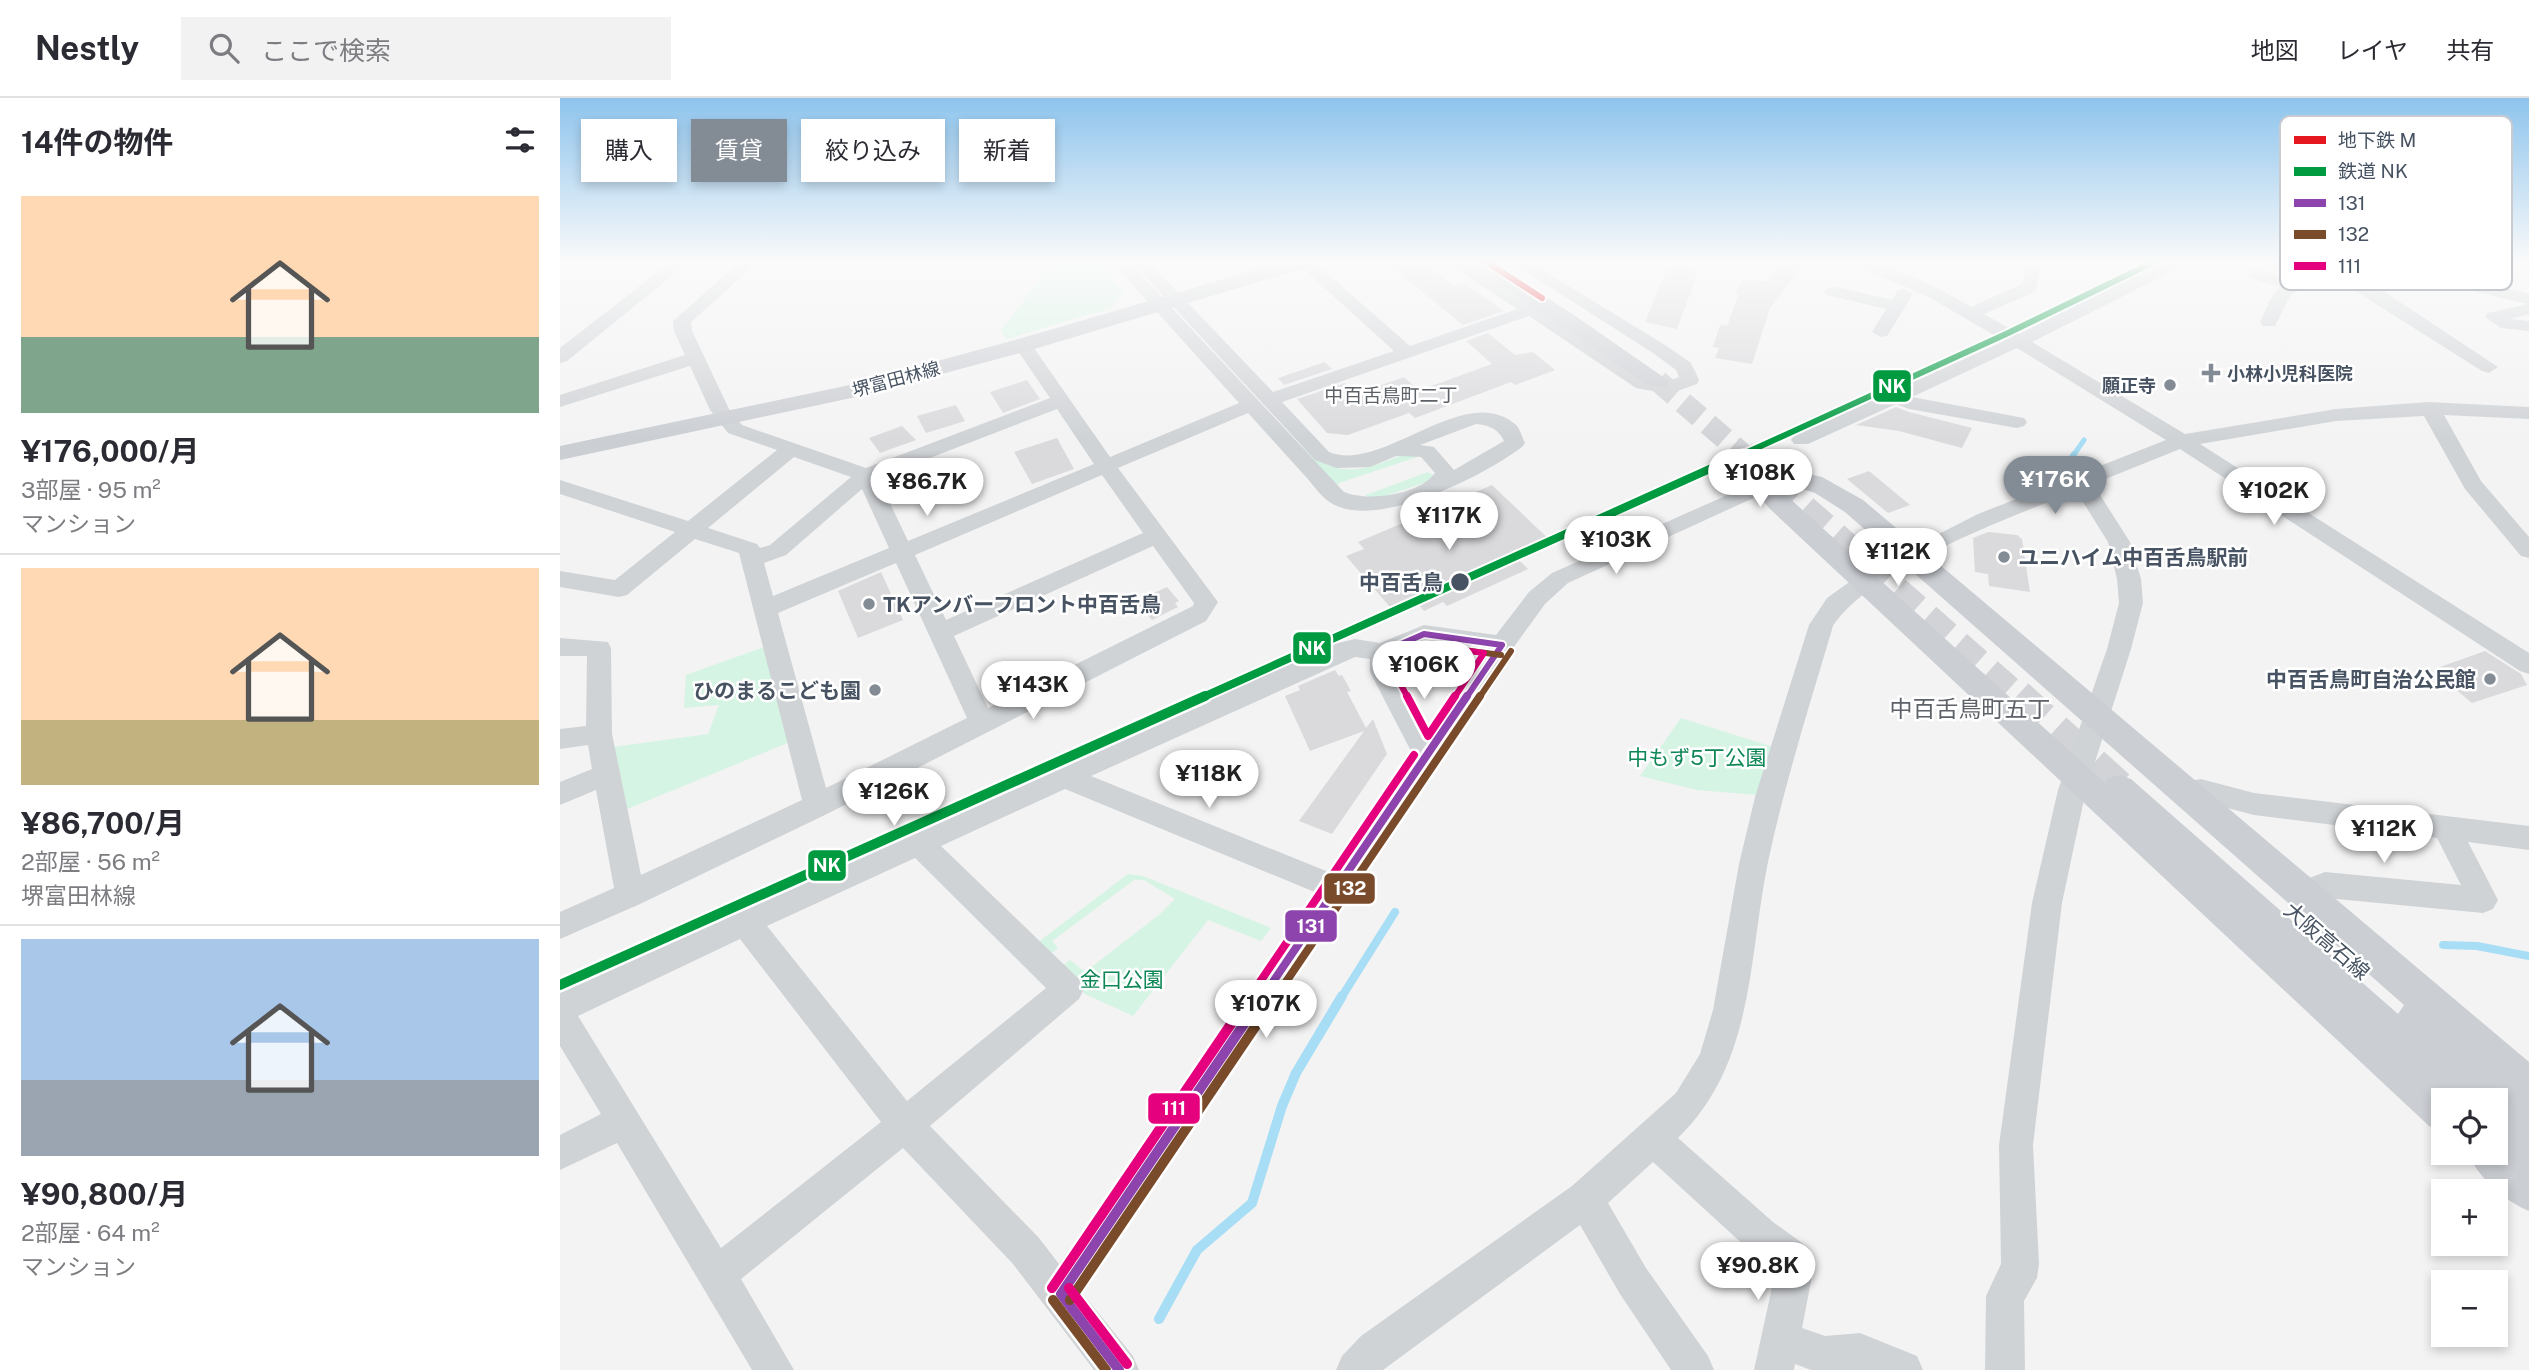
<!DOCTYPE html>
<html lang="ja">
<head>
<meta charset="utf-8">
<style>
  body { margin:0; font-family:"Public Sans","Noto Sans JP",sans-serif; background:#f2f2f3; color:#2b2b33; height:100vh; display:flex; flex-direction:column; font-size:26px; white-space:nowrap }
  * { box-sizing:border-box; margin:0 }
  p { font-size:23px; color:#7c7c81 }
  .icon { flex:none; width:38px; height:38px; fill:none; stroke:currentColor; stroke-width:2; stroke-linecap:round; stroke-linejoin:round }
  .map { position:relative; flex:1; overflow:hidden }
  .details { display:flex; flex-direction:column; background:#fff; width:560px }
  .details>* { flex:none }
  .top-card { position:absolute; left:21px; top:21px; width:665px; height:63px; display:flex; gap:14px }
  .tools { position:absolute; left:1871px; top:990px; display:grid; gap:14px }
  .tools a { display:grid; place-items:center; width:77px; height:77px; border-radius:0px; background:#fff; box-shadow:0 4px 10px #0003; font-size:35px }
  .price { position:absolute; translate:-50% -60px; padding:0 16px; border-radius:24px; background:#fff; color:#222; font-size:23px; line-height:46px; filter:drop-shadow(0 2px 4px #0008) }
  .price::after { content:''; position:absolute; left:50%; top:42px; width:21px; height:16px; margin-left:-10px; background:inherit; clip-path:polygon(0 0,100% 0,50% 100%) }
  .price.active { background:#838b95; color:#fff }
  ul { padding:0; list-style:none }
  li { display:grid; align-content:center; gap:14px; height:371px; padding:0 21px }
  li+li { border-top:2px solid #e1e1e2 }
  li span { display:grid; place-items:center; height:217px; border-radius:0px; color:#555 }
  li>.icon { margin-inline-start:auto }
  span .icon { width:126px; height:126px; fill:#fffc; stroke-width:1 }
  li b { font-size:30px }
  h2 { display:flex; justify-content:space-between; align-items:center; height:84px; padding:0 21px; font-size:30px }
  .chip { padding:0 24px; border-radius:0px; background:#fff; box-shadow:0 4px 10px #0003; font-size:24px; line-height:63px }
  .chip.active { background:#838b95; color:#fff }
  header { display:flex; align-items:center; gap:42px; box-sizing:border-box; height:98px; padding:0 35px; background:#fff; border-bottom:2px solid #e1e1e2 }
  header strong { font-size:33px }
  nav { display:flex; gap:38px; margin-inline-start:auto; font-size:24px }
  .search { width:490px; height:63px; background:#f2f2f3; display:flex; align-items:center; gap:18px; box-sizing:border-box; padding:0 24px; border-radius:0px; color:#7c7c81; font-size:26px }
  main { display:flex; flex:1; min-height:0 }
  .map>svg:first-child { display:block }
  .green { fill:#d5f4e4 }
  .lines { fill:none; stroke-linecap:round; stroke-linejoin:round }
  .stream-far3 { stroke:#a7ddf5; stroke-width:5 }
  .stream-far2 { stroke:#a7ddf5; stroke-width:6 }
  .stream-far1 { stroke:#a7ddf5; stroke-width:8 }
  .stream { stroke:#a7ddf5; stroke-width:10 }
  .building { fill:#dadadd }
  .major-tunnel-far2 { stroke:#d1d3d6; stroke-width:22; stroke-dasharray:22 11; stroke-linecap:butt }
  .major-tunnel-far1 { stroke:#d1d3d6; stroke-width:27; stroke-dasharray:27 14; stroke-linecap:butt }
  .major-tunnel { stroke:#d1d3d6; stroke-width:34; stroke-dasharray:34 17; stroke-linecap:butt }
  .minor { fill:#d0d3d6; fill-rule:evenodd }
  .major { fill:#cbced3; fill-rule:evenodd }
  .bus-1-far2-casing { stroke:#fff; stroke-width:10 }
  .bus-1-far1-casing { stroke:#fff; stroke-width:13 }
  .bus-1-casing { stroke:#fff; stroke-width:15 }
  .bus-2-far2-casing { stroke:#fff; stroke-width:10 }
  .bus-2-far1-casing { stroke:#fff; stroke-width:13 }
  .bus-2-casing { stroke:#fff; stroke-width:15 }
  .bus-3-far2-casing { stroke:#fff; stroke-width:10 }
  .bus-3-far1-casing { stroke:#fff; stroke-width:13 }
  .bus-3-casing { stroke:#fff; stroke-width:15 }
  .bus-1-far2 { stroke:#8e44ad; stroke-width:6 }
  .bus-1-far1 { stroke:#8e44ad; stroke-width:8 }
  .bus-1 { stroke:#8e44ad; stroke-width:10 }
  .bus-2-far2 { stroke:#7a4b2a; stroke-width:6 }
  .bus-2-far1 { stroke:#7a4b2a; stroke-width:8 }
  .bus-2 { stroke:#7a4b2a; stroke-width:10 }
  .bus-3-far2 { stroke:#e5007d; stroke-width:6 }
  .bus-3-far1 { stroke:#e5007d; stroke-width:8 }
  .bus-3 { stroke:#e5007d; stroke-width:10 }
  .rail-1-far2-casing { stroke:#fff; stroke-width:10 }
  .rail-1-far1-casing { stroke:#fff; stroke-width:12 }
  .rail-1-casing { stroke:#fff; stroke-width:15 }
  .rail-1-far2 { stroke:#009a41; stroke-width:6 }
  .rail-1-far1 { stroke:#009a41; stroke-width:8 }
  .rail-1 { stroke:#009a41; stroke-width:10 }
  .metro-1-casing { stroke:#fff; stroke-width:10 }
  .metro-1 { stroke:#e5171f; stroke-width:6 }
  .poi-dot { fill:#838b95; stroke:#fff; stroke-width:2.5 }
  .stop-dot { fill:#475362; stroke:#fff; stroke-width:2.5 }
  .labels { text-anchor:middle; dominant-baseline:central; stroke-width:5; stroke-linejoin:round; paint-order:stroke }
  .far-poi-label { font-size:18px; font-weight:bold; fill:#475362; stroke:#fff; text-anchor:start }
  .far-street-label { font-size:18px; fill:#475362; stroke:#fff }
  .far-neighbourhood-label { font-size:19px; fill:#5d6168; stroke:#fff }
  .poi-label { font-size:21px; font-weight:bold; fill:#475362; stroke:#fff; text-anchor:start }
  .stop-label { font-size:21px; font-weight:bold; fill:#475362; stroke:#fff; text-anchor:end }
  .park-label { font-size:21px; fill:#0d8755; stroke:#fff }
  .street-label { font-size:21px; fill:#475362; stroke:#fff }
  .neighbourhood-label { font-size:23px; fill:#5d6168; stroke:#fff }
  .key { fill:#fff; stroke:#c8cbd0; stroke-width:2 }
  .key-label { font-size:19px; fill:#475362 }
  .line-badge { stroke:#fff; stroke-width:2.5 }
  .badge-label { font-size:19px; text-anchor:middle; font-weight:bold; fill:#fff }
</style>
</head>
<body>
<header>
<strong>Nestly</strong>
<div class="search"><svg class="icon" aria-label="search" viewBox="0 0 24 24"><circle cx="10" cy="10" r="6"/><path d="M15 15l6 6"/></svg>ここで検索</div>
<nav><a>地図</a><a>レイヤ</a><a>共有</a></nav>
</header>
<main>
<section class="details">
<h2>14件の物件<svg class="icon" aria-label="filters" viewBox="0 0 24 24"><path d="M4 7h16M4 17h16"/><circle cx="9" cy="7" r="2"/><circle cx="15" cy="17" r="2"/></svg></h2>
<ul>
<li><span style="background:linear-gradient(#ffd9b3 65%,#7fa58c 0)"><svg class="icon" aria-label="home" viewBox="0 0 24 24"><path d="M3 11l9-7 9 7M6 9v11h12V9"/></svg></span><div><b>¥176,000/月</b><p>3部屋 · 95 m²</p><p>マンション</p></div></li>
<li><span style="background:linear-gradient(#ffd9b3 70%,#c2b280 0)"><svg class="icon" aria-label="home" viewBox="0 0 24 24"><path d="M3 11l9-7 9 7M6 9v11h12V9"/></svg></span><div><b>¥86,700/月</b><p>2部屋 · 56 m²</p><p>堺富田林線</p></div></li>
<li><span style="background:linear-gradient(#a9c7e8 65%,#9aa5b1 0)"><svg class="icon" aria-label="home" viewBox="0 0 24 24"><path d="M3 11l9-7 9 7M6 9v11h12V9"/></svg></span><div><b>¥90,800/月</b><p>2部屋 · 64 m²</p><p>マンション</p></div></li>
</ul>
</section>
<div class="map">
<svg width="1969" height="1272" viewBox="0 0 1969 1272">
  <rect width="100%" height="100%" fill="#f3f3f3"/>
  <path class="green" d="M495,163h42l27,31 -13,16 -104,31 -6,-9z
    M739,346c41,40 65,25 112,8l9,4 -81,27 -4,5z
    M868,374l7,4 -3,4 -47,16 -18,2 -1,-3z
    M859,547l11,4 2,10 -11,8 -15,-2 -4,-6 1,-8z
    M204,549l26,95 -165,68 -12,-63 95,-13 11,-29 -35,3 2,-33z
    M1121,620l92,29 -15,48 -61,-5 -57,-14z
    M568,776l15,2 128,52 -10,13 -53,-21 -75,96 -48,-22 -25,-26 10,-8 15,12 75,-58 15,-15 -31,-19h-10l-82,61 6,7 -10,8 -11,-13z"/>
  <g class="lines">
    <path class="stream-far3" d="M1490,218l111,-55
      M1513,358l11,-16"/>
    <path class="stream-far2" d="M1510,363l4,-7"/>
    <path class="stream-far1" d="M1883,847l34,1 52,10
      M781,900l54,-86"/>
    <path class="stream" d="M599,1221l38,-69 55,-47 30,-97 14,-33 46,-77"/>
  </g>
  <path class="building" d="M824,163h40l30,25 10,-3 40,28 -41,14z
    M1221,163h25l-36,47 -18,56 -37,-6 4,-10 -6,-1 7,-22 7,1 11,-30 -3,-4 8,-13 23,3z
    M1108,168l31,4 -22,59 -32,-7z
    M928,235l27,22 18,-3 22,18 -40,15 -4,-3 -96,36 -6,-5 -61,22 -21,-2 -30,-34 48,-16 11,11 48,-17 14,13 22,-7 52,-19 -26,-23z
    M765,264l7,7 -48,16 -6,-7z
    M467,282l13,19 -37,14 -13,-21z
    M396,307l9,16 -39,12 -9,-17z
    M1336,309l13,5 63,16 -10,20 -63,-17 -43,-6z
    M342,328l14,14 -36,13 -11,-15z
    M497,340l17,31 -42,15 -18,-32z
    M1309,373l41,34 -22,8 -41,-34z
    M932,387l62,59 -35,16 9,9 -81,37 -4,-4 -19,9 -6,-7 -22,10 -50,-58 18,-7 -6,-7z
    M1428,434l29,3 5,4 8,53 -41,-6 -1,-12 -13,-2 -2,-34z
    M321,474l22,48 -45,18 -20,-47z
    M607,489l12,14 -4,2 3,4 -26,13 -16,-19z
    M1925,553l36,23 6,11 -55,18 -18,-15 8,-3 -22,-18z
    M775,572l4,6 3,-1 9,16 -4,1 19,36 7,-9 14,35 -55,80 -33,-13 65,-90 -54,20 -25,-55 15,-6 -2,-4z"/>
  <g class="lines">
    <path class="major-tunnel-far2" d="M1098,283l87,75"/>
    <path class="major-tunnel-far1" d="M1183,356l276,244"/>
    <path class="major-tunnel" d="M1457,598l102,92"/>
    <path class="minor" d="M112,163h18l-123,100 -7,2v-15z
      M181,163h18l-68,61 1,9 37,78 13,16 124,43 184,-70 -36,-53 9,-5 6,1 81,116 129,-54 -128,-142h17l216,231c24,10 75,3 91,-19l-14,-16 -25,-1 -26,11 -34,1 -21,-8 -184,-199h17l125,131 121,-41 -99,-90h18l97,85 107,-37 -73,-48h19l116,71 70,47 18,3 12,-5 -3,-7 -23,-17 -144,-92h19l137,84 26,18 8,17 -2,4 -28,10 -33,-6 -107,-72 -247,86 47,50c53,22 135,-71 186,-28 5,4 7,13 10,19l-3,4c-37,28 -150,87 -194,54 -8,-6 -15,-16 -22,-24 -19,-21 -38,-42 -58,-64l-130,55 100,134 -12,19 -379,193 -187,90 -80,35v-27l54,-24 -18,-98 -36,15v-23l32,-13 -4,-24 -28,4v-20l26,-3 1,-70h-27v-18l48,4 3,6 1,86 29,141 161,-75 -63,-247 -44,-14 -68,56 -8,2 -59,-10v-16l55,9 60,-48 -115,-38v-14l128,41 89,-71 -49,-17 -18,-23 -20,-44 -130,41v-12l125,-40 -11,-24 -1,-10zM497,311l37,55 -186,77 -30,-63zM916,326c14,1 22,5 28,17l-50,29 -20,-23 -14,-2zM234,359l57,20 -81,68 -10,3 -3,-4 -49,-16zM542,377l41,58 -197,87 -31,-65zM302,391l27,59 -116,48 -9,-33 22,-8zM593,448l41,57 -1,3 -205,102 -34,-72zM336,465l71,155 -141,70 -48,-175z
      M1290,163c42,0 85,25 121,46l51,-23 4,-23h16l-6,30 -52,23 35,20 148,-73h20l-2,4 -153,77 153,92 151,-25 92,-7 101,5v12l-85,-4 37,66 48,56v21l-8,-2 -56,-67 -41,-73 -88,5 -136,23 329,209v21l-9,-3 -340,-222 -87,35 37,58 11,37 2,24 -12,46 -45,141 -24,113 -29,242 6,119 -2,14 -13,23 1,69h-40l1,-74 15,-32 -2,-119 33,-242 26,-113 49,-141 12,-46 -2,-24 -9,-37 -32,-51c-65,26 -205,77 -243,135 -23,78 -48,156 -65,236 -20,97 -13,201 -90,276l95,84 36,26 6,13 -13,67 23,8 35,-3 57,23 6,14h-112l-16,-6 -1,6h-40l22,-101 -29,-21 -94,-86 -45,41 38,65 62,88 6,14h-43l-51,-76 -40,-69 -197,145h-47l6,-14 19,-20 211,-150 104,-93 24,-39 13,-44 26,-146 16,-67 54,-172 18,-27 35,-25 116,-59 188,-74 -149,-92 -105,49 112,21 3,4 -3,4 -7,2 -108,-19 -13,-5 -88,40h-14l-3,-4 3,-4 210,-95 -77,-45 -75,-31z
      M1749,163h20l42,22 127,84 -9,6 -7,-2 -152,-96 -24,10 -16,11 -15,30h-12l-3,-4 10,-22 9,-13 -29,-9 -2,-4 2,-4 6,-1 34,11 28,-12z
      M1828,163h24l67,21 50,12v20l-19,5 19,2v10l-28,-3 -16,-11 3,-4 40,-9 -60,-14 -78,-25z
      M1273,188l59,14 6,-10 6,-1 9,5 -26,42 -6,1 -9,-5 14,-23 -59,-14 -3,-4z
      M1219,374l7,1 3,5 -3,5 -218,100 -23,21 -34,47 -428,643 50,62 6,14h-45l-81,-106 -110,-116 -162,131 53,91h-42l-135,-227 -57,27v-35l41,-21 -41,-68v-53l774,-349 21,-5 25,4 44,-18 72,10 33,-43 23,-19zM865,545l60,8 -57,82 -34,-61 1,-16zM795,559l15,2v13l43,83 -82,118 -240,-97zM505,691l252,104 -258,371 -20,-26 -109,-112 149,-127 5,-10 -5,-10 -138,-133zM355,760l131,130 -139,113 -140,-175zM180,841l141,183 -160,126 -143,-232z
      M1641,681l53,14 275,33v24l-61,-8 30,58 -5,9 -10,4 -157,-15 -22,8 -10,-4 -5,-9 5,-9 31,-12 136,13 -24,-47 -183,-23 -53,-14 -16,1 -10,-3 -4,-8 4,-8z"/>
    <path class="major" d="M727,163h31l-3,4 -284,85 -175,47 -296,63v-14l285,-60 170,-46z
      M904,163h24l83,52 98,68 -3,5h-16z
      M1230,372l32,7 41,23 666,562v149c-24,-10 -51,-33 -61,-58h28v-52h-53v31l-14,-6 -660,-618 -13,-17v-6l14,-11zM1230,387l25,8 30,19 559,493 -6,9 -267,-235 -12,-4 -12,4 -2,4 -318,-287 -5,-8z"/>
    <g class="bus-1-far2-casing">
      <path id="bus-1-far2" d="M823,554l41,-18 78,11
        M906,600l36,-53"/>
    </g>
    <g class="bus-1-far1-casing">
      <path id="bus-1-far1" d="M702,900l205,-302"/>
    </g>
    <g class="bus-1-casing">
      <path id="bus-1" d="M501,1196l202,-298
        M501,1196l58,76"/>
    </g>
    <g class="bus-2-far2-casing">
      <path id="bus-2-far2" d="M828,563l37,-16 76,10
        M919,600l32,-47"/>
    </g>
    <g class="bus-2-far1-casing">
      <path id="bus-2-far1" d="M715,900l205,-302"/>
    </g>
    <g class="bus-2-casing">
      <path id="bus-2" d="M493,1202l53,70
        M510,1202l206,-304"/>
    </g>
    <g class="bus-3-far2-casing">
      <path id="bus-3-far2" d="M848,600l-15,-28v-12l32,-13 59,8 -30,45"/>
    </g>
    <g class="bus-3-far1-casing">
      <path id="bus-3-far1" d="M847,598l21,40 27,-40
        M689,900l165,-243"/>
    </g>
    <g class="bus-3-casing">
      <path id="bus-3" d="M492,1190l198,-292
        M509,1190l58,76"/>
    </g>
    <use href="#bus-1-far2" class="bus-1-far2"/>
    <use href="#bus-1-far1" class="bus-1-far1"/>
    <use href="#bus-1" class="bus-1"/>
    <use href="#bus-2-far2" class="bus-2-far2"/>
    <use href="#bus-2-far1" class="bus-2-far1"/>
    <use href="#bus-2" class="bus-2"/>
    <use href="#bus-3-far2" class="bus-3-far2"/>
    <use href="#bus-3-far1" class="bus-3-far1"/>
    <use href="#bus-3" class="bus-3"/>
    <g class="rail-1-far2-casing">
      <path id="rail-1-far2" d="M1179,358l267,-122 150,-73"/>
    </g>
    <g class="rail-1-far1-casing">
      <path id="rail-1-far1" d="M641,600l542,-244"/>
    </g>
    <g class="rail-1-casing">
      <path id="rail-1" d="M0,887l645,-289"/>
    </g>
    <use href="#rail-1-far2" class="rail-1-far2"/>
    <use href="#rail-1-far1" class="rail-1-far1"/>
    <use href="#rail-1" class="rail-1"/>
    <g class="metro-1-casing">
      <path id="metro-1" d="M925,163l57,37"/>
    </g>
    <use href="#metro-1" class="metro-1"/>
  </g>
  <linearGradient id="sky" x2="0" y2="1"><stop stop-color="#8ec4ed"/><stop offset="0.48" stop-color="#fafafa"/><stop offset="1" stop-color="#fafafa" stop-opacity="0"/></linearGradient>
  <rect width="1969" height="341" fill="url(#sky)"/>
  <g class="poi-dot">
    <path d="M1647.5 264.5h7v7h7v7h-7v7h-7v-7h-7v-7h7z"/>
    <circle cx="1610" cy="287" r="7"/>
    <circle cx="1444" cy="459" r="7"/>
    <circle cx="309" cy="506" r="7"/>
    <circle cx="1930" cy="581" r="7"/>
    <circle cx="315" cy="592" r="7"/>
  </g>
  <circle class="stop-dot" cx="900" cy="484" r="10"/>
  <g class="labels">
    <g class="far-poi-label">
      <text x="1667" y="275">小林小児科医院</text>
      <text x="1596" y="287" text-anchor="end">願正寺</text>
    </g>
    <g class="far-street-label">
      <text transform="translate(336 281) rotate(-15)">堺富田林線</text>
    </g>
    <g class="far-neighbourhood-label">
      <text x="831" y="297">中百舌鳥町二丁</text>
    </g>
    <g class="poi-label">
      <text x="1458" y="459">ユニハイム中百舌鳥駅前</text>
      <text x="323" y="506">TKアンバーフロント中百舌鳥</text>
      <text x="1916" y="581" text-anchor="end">中百舌鳥町自治公民館</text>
      <text x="301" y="592" text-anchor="end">ひのまるこども園</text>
    </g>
    <g class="stop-label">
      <text x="883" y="484">中百舌鳥</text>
    </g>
    <g class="park-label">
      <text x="1137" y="659">中もず5丁公園</text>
      <text x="562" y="881">金口公園</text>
    </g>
    <g class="street-label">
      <text transform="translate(1767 843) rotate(41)">大阪高石線</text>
    </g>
    <g class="neighbourhood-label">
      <text x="1410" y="610">中百舌鳥町五丁</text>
    </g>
  </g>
  <rect x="1720" y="18" width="232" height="174" rx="10" class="key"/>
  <rect x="1734" y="38" width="32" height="8" fill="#e5171f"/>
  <rect x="1734" y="69" width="32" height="9" fill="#009a41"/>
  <rect x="1734" y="101" width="32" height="8" fill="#8e44ad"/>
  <rect x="1734" y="132" width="32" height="9" fill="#7a4b2a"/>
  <rect x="1734" y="164" width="32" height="8" fill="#e5007d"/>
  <g class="key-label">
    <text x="1778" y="49">地下鉄 M</text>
    <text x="1778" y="80">鉄道 NK</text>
    <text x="1778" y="112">131</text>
    <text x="1778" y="143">132</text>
    <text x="1778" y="175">111</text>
  </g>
  <g class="line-badge">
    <rect x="1312" y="271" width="40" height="34" rx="7" fill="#009a41"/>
    <rect x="732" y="533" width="40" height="34" rx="7" fill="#009a41"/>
    <rect x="247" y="751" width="40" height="33" rx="7" fill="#009a41"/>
    <rect x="763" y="774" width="53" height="33" rx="7" fill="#7a4b2a"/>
    <rect x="724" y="811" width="54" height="34" rx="7" fill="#8e44ad"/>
    <rect x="587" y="994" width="54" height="33" rx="7" fill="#e5007d"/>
  </g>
  <g class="badge-label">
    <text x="1332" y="295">NK</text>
    <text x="752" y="557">NK</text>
    <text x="267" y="774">NK</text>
    <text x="790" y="797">132</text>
    <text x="751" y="835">131</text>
    <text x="614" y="1017">111</text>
  </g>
</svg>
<div class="tools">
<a><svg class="icon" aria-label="locate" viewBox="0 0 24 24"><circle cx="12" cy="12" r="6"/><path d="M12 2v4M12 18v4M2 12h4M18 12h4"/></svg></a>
<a>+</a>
<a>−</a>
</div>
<b class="price" style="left:1200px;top:411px">¥108K</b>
<b class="price active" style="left:1495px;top:418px">¥176K</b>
<b class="price" style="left:367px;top:420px">¥86.7K</b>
<b class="price" style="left:1714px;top:429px">¥102K</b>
<b class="price" style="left:889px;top:454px">¥117K</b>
<b class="price" style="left:1056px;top:478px">¥103K</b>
<b class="price" style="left:1338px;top:490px">¥112K</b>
<b class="price" style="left:864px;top:603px">¥106K</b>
<b class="price" style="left:473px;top:623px">¥143K</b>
<b class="price" style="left:649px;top:712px">¥118K</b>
<b class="price" style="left:334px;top:730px">¥126K</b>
<b class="price" style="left:1824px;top:767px">¥112K</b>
<b class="price" style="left:706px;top:942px">¥107K</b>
<b class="price" style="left:1198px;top:1204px">¥90.8K</b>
<div class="top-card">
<a class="chip">購入</a>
<a class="chip active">賃貸</a>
<a class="chip">絞り込み</a>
<a class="chip">新着</a>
</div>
</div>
</main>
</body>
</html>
